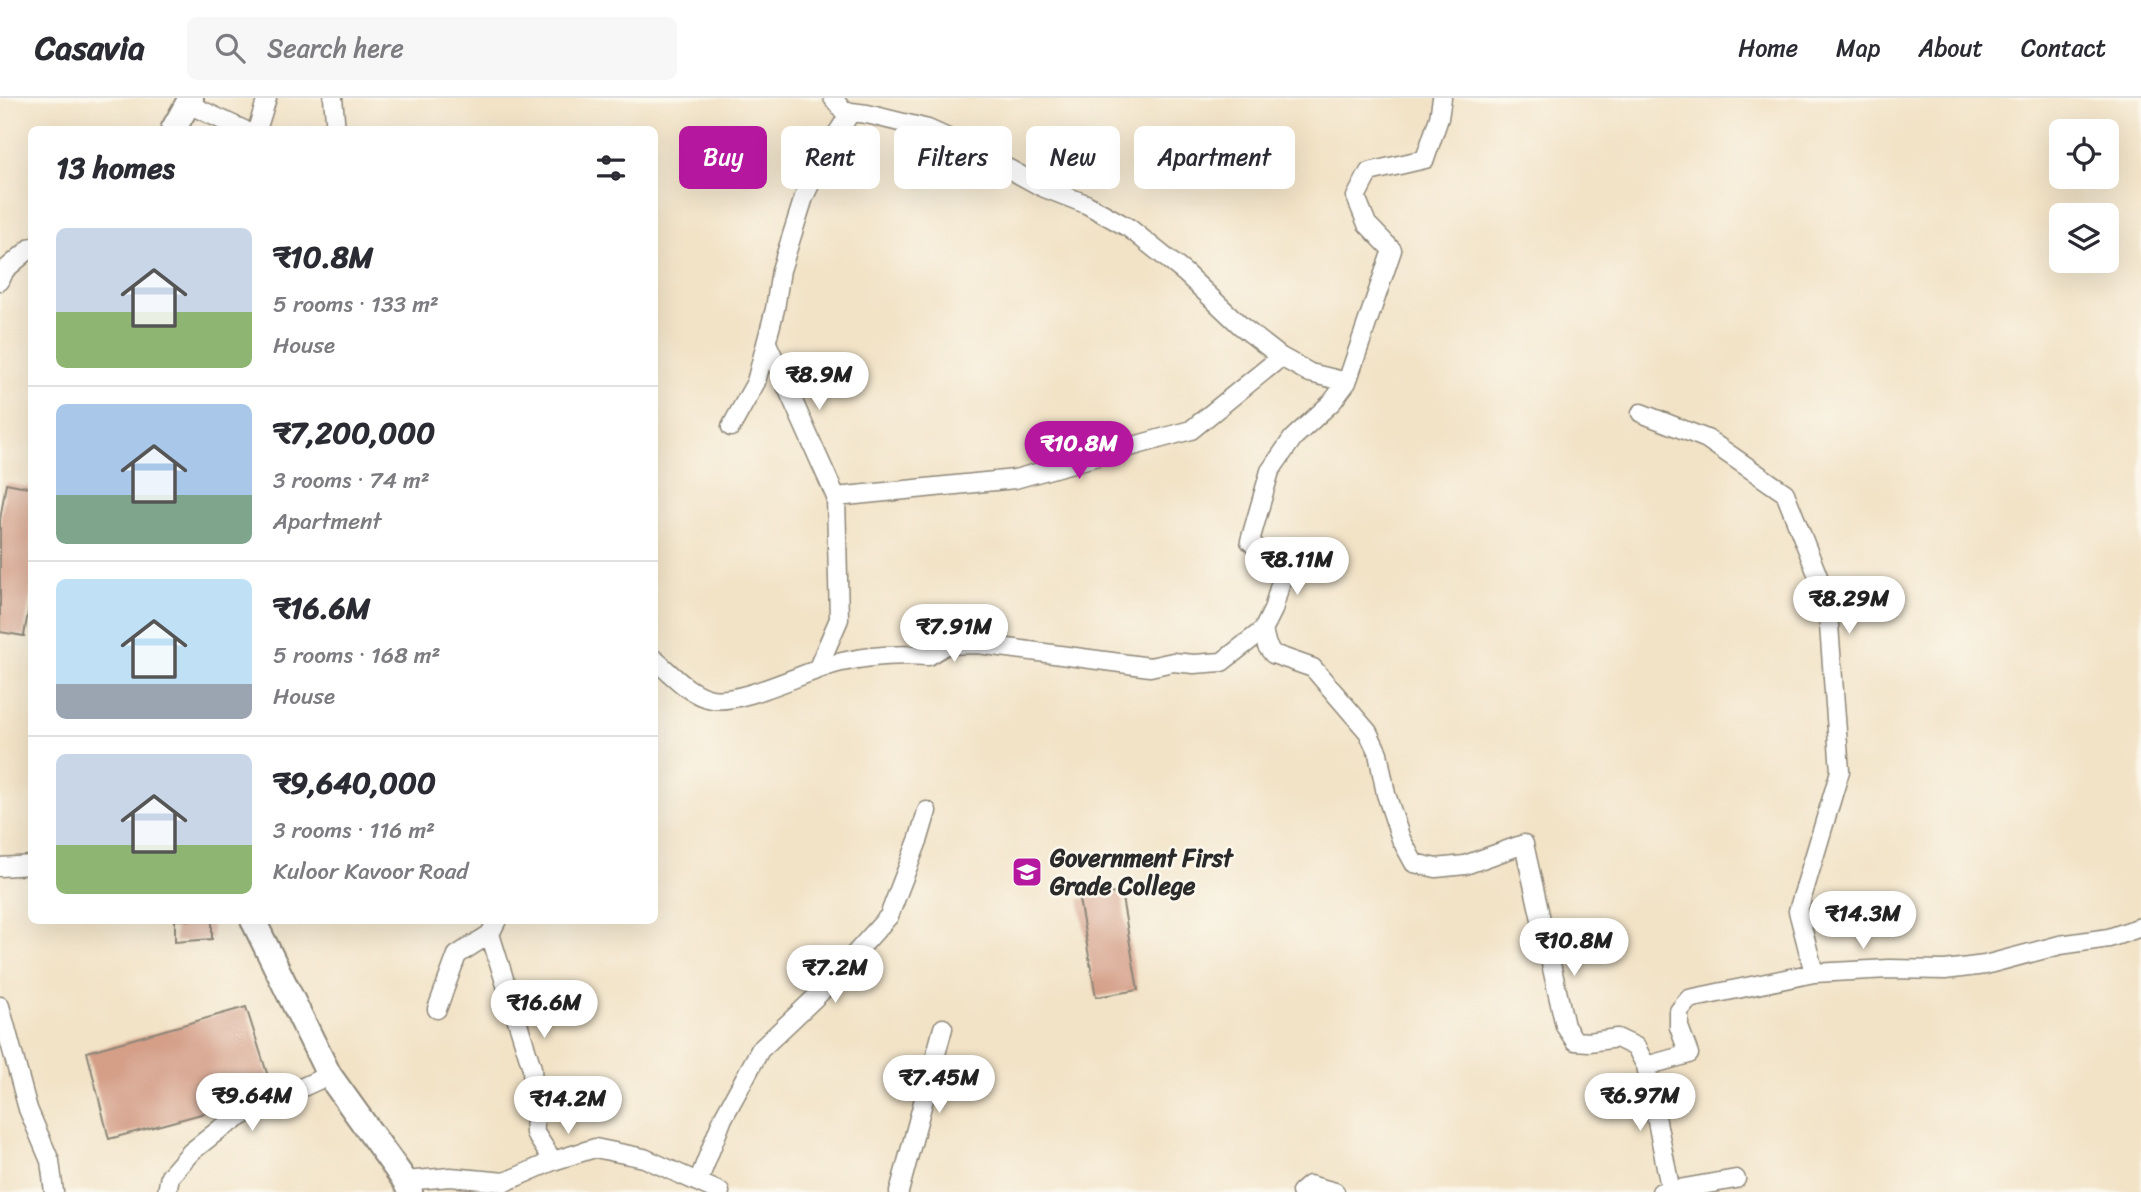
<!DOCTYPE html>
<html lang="en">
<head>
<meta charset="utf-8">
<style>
  body { margin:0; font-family:Sriracha,sans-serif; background:#f7f7f7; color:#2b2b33; height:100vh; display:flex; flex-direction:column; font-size:26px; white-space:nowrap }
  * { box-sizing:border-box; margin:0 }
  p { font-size:23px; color:#7c7c81 }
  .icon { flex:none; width:38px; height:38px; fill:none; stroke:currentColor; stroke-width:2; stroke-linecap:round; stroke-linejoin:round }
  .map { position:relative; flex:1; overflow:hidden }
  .drawer { position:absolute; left:28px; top:28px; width:630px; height:798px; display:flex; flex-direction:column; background:#fff; border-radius:10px; box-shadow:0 7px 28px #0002 }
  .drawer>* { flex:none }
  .top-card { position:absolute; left:679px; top:28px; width:665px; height:63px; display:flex; gap:14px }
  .fabs { position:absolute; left:2049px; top:21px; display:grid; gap:14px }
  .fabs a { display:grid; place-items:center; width:70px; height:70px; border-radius:10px; background:#fff; box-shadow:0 7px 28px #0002; font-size:35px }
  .price { position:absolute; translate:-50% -60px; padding:0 16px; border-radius:24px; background:#fff; color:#222; font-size:23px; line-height:46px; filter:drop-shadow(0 2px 4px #0008) }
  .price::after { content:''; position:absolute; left:50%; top:42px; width:21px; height:16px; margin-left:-10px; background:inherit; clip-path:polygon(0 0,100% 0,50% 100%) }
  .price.active { background:#b5179e; color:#fff }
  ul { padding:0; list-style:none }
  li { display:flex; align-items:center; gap:21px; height:175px; padding:0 28px }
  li+li { border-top:2px solid #e1e1e2 }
  li span { display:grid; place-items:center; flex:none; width:196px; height:140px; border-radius:10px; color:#555 }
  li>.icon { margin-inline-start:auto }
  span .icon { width:84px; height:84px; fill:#fffc; stroke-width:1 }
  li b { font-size:30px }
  h2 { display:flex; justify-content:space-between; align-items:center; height:84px; padding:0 28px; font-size:30px }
  .pill { padding:0 24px; border-radius:10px; background:#fff; box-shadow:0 7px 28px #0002; font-size:24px; line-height:63px }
  .pill.active { background:#b5179e; color:#fff }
  header { display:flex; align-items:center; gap:42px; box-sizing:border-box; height:98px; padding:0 35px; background:#fff; border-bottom:2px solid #e1e1e2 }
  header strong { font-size:33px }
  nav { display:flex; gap:38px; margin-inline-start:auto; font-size:24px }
  .search { width:490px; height:63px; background:#f7f7f7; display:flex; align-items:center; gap:18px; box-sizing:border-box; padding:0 24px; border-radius:10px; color:#7c7c81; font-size:26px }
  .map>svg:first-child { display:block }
  .building { fill:#d49e87 }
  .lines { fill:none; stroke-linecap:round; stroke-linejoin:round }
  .minor-casing { stroke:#8e8779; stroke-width:21 }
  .secondary-casing { stroke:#8e8779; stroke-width:28 }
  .minor { stroke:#fff; stroke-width:18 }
  .secondary { stroke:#fff; stroke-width:24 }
  .labels { text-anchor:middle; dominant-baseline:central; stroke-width:5; stroke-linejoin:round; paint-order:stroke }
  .poi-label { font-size:24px; font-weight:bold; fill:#2b2b2b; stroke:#fbf7ec; text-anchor:start }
</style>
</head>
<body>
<header>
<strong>Casavia</strong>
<div class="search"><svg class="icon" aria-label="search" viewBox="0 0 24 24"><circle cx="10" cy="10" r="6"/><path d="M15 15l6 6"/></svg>Search here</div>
<nav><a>Home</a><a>Map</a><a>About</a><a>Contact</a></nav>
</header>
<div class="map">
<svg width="2141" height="1094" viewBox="0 0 2141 1094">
  <rect width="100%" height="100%" fill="#fbf7ec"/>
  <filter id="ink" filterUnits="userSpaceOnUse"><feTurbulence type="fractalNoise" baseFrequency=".0143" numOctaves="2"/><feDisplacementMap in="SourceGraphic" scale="14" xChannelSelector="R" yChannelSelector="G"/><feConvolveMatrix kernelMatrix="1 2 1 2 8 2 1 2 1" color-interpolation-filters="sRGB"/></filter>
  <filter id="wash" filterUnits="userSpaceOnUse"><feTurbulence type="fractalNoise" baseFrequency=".00686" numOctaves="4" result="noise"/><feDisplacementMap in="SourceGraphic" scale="28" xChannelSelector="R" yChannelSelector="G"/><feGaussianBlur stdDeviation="1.57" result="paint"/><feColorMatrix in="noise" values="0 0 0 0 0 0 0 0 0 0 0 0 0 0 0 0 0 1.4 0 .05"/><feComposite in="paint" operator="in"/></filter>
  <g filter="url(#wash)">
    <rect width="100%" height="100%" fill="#f2e3c7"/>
    <g id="blocks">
      <path class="building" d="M6,385l26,5v101l-8,47 -24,-4v-112z
        M1121,794l17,98 -42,7 -17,-98z
        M175,822h37v19l-37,3z
        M246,909l26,82 -30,14 -133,36 -22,-87z"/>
    </g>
  </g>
  <g filter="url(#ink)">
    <use href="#blocks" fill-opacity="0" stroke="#8e8779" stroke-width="2"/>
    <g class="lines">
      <g class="minor-casing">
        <path id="minor" d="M333,0l3,32
          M833,0l15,19
          M1442,0l-3,20 -14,41 -56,13 -13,25 11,27 25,26 -45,132 -15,20 -39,36 -23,33 -20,70 11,11 26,7 -14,51 -10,20 4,16 6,8 40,14 55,64 10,21 8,41 15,45 13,24 22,5 29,-3 59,-21 41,182 10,15 14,1 28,-4 19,9 10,19 25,126
          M188,6l56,26
          M257,32l10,-32
          M0,183l5,-11 27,-23
          M767,245l69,154 3,122 -22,51
          M1641,315l66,26 78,54 42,106 13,172 -42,140 16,62
          M731,329l25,-45 19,-73 6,-39 23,-73 23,-48 24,-37 16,2 61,15 44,20 70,38 44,17 43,24 56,45 56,53 40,31 29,16 37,9
          M836,399l179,-18 176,-49 90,-73
          M654,561c17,14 35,36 58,40 32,5 97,-30 130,-37 29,-7 57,-8 86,-6l18,-11 32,-1 172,23 23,-5 21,2 28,-2 41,-32
          M0,769l32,-2
          M490,836l42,134 3,65 18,28
          M0,908l28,103 22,52 4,31
          M437,911l20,-54 33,-21 7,-14
          M1646,968l43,-12 -10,-27v-16l10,-12 125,-26 75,-4 56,1 40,-5 75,-20 49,-7 32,-11
          M405,1083l45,-4 55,5 48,-21 42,-13 49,10 76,34
          M698,1084l25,-64 37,-68 58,-55 71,-79 30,-78 8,-27
          M167,1094l3,-16 21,-24 29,-23 29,-17 80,-37
          M899,1094l44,-164
          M1301,1094l8,-7 26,7
          M1661,1094l75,-13"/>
      </g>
      <g class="secondary-casing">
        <path id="secondary" d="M173,32l18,-32
          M253,822l76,155 76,106 5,11"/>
      </g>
      <use href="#minor" class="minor"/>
      <use href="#secondary" class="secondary"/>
    </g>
  </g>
  <defs>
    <g id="university-square" transform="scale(1.575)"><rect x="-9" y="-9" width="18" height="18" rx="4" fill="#b5179e" stroke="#fbf7ec"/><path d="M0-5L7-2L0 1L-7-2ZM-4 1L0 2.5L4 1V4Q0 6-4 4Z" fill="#fff"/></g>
  </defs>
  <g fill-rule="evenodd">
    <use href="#university-square" x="1027" y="774"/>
  </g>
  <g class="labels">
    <g class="poi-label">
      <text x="1050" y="760">Government First<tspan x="1050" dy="28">Grade College</tspan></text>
    </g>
  </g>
</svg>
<div class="fabs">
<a><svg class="icon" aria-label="locate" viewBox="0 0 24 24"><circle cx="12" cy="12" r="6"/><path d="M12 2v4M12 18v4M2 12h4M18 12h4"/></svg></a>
<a><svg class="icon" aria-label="layers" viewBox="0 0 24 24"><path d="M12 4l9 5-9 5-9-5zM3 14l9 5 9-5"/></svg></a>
</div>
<b class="price" style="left:819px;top:314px">₹8.9M</b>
<b class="price active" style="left:1079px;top:383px">₹10.8M</b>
<b class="price" style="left:1297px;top:499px">₹8.11M</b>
<b class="price" style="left:1849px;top:538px">₹8.29M</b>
<b class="price" style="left:954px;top:566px">₹7.91M</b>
<b class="price" style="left:1863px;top:853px">₹14.3M</b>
<b class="price" style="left:1574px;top:880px">₹10.8M</b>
<b class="price" style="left:835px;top:907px">₹7.2M</b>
<b class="price" style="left:544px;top:942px">₹16.6M</b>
<b class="price" style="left:939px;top:1017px">₹7.45M</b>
<b class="price" style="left:252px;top:1035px">₹9.64M</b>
<b class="price" style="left:1640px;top:1035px">₹6.97M</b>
<b class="price" style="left:568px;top:1038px">₹14.2M</b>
<div class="top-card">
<a class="pill active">Buy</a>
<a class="pill">Rent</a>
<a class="pill">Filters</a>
<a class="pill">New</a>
<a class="pill">Apartment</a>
</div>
<section class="drawer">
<h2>13 homes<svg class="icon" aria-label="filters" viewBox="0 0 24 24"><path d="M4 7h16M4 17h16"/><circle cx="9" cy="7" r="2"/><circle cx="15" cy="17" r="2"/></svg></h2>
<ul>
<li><span style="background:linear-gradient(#c9d6e8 60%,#8fb573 0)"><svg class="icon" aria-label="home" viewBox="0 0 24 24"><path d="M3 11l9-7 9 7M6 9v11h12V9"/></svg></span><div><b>₹10.8M</b><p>5 rooms · 133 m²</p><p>House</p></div></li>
<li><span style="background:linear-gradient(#a9c7e8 65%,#7fa58c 0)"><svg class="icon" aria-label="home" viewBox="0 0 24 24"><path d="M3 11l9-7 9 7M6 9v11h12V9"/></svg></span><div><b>₹7,200,000</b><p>3 rooms · 74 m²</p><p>Apartment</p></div></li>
<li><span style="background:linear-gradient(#bfe0f5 75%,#9aa5b1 0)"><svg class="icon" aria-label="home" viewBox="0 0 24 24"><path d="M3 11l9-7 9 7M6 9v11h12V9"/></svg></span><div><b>₹16.6M</b><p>5 rooms · 168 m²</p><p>House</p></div></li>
<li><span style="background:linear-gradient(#c9d6e8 65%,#8fb573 0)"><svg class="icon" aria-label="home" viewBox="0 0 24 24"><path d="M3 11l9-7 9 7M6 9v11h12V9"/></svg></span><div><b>₹9,640,000</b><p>3 rooms · 116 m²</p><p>Kuloor Kavoor Road</p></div></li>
</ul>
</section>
</div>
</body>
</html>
